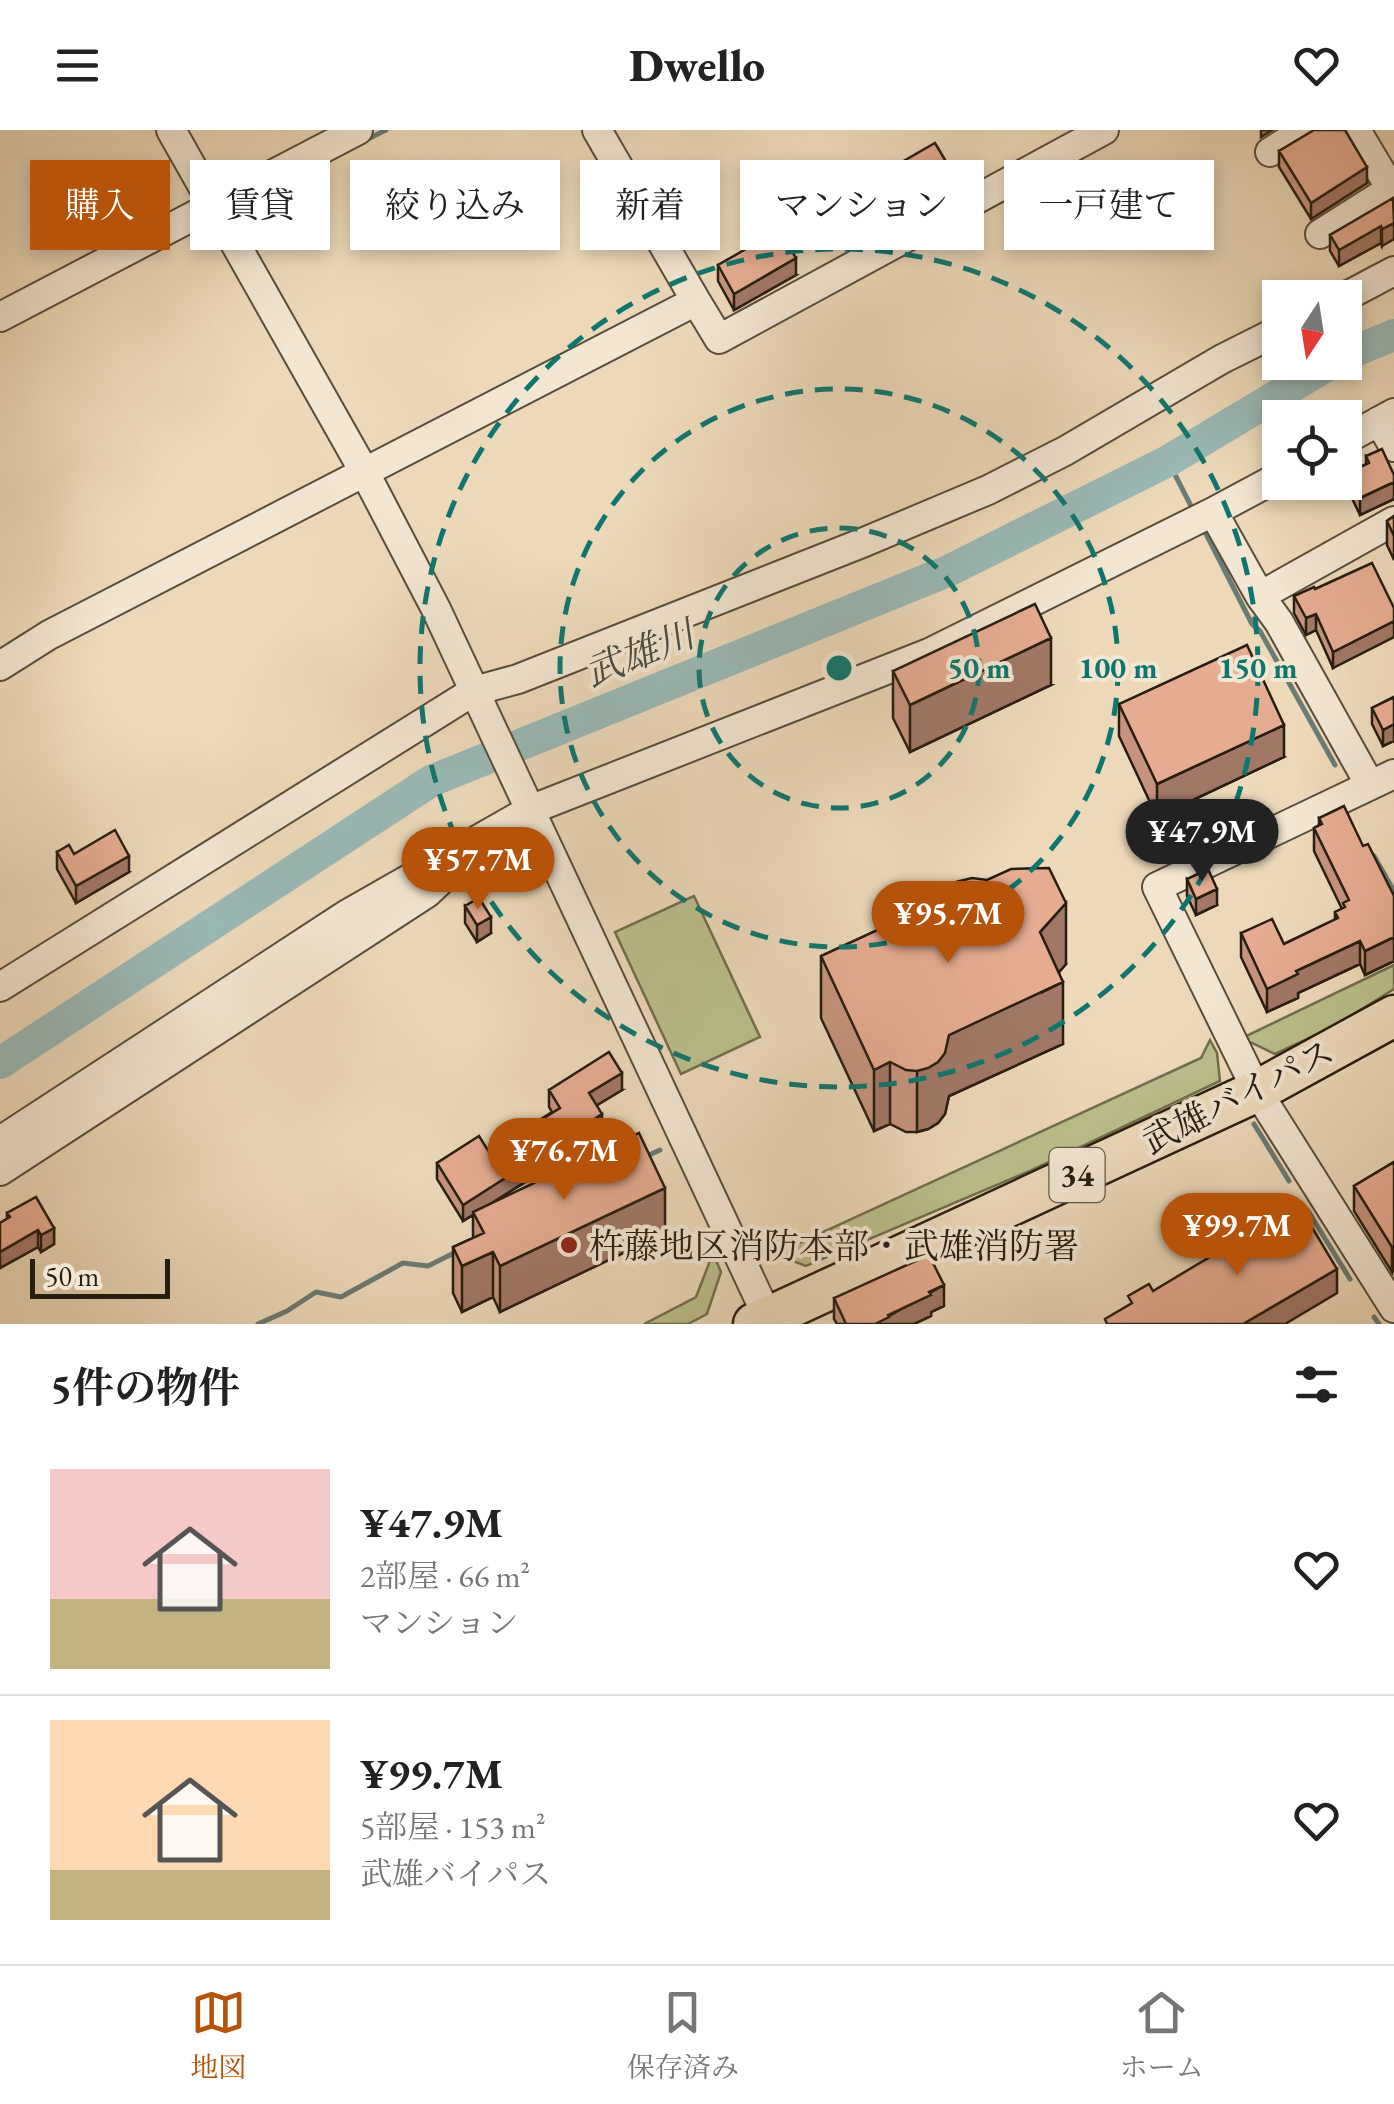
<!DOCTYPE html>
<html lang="ja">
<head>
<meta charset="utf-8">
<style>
  body { margin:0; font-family:"EB Garamond","Noto Serif JP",serif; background:#f2f2f2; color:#222; height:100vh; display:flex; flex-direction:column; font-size:38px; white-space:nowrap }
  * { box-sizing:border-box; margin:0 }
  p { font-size:32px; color:#767676 }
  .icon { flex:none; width:55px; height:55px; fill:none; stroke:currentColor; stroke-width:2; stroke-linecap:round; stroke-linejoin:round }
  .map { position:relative; height:1194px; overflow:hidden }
  .sheet { display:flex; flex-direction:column; background:#fff; flex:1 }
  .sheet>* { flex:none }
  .banner { position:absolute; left:30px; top:30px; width:1335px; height:90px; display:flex; gap:20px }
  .needle { width:65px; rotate:192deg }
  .fabs { position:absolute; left:1262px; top:150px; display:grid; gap:20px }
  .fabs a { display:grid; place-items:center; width:100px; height:100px; border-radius:0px; background:#fff; box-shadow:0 5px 15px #0003; font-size:50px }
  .scale { position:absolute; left:30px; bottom:25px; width:140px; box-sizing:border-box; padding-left:10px; border:5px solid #281e10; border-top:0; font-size:28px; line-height:35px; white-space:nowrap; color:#281e10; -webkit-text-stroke:8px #f3e6d2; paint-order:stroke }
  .price { position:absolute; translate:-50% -85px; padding:0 22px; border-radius:35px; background:#b45309; color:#fff; font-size:32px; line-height:65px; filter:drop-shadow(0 2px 5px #0008) }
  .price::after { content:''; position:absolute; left:50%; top:60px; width:30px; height:22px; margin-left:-15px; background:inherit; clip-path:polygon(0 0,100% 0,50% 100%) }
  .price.active { background:#222; color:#fff }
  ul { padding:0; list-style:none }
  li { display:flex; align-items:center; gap:30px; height:250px; padding:0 50px }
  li+li { border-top:2px solid #e0e0e0 }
  li span { display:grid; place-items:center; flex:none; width:280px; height:200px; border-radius:0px; color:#555 }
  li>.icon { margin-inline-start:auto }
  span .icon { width:120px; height:120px; fill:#fffc; stroke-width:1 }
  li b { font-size:42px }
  h2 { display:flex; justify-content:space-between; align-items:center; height:120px; padding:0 50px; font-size:42px }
  .pill { padding:0 35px; border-radius:0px; background:#fff; box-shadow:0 5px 15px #0003; font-size:35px; line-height:90px }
  .pill.active { background:#b45309; color:#fff }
  header { display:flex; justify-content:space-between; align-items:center; height:130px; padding:0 50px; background:#fff; font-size:45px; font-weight:800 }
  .tabs { display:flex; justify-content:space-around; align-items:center; height:140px; border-top:2px solid #e0e0e0; background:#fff; font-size:28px; color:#767676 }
  .tabs a { display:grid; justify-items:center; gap:5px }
  .tabs .active { color:#b45309 }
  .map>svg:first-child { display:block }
  .green { fill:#bcbe8d; stroke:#726e4e; stroke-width:2.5 }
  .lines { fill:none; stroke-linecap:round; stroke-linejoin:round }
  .stream { stroke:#6c7b74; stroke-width:5 }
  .river { stroke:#9ab9b6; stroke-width:32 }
  .minor-casing { stroke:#594d3a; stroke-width:32 }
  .highway-casing { stroke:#281e10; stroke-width:45 }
  .minor { stroke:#f3e6d2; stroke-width:28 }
  .highway { stroke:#edd9ba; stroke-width:40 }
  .wall { fill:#c6947e; stroke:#281e10; stroke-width:2.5 }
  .shaded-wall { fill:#a17866; stroke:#281e10; stroke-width:2.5 }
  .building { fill:#e6ac92; stroke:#281e10; stroke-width:2.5 }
  .ring { fill:none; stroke:#0f766e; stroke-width:5; stroke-dasharray:18 12 }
  .poi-dot { fill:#8f2418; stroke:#f3e6d2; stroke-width:4 }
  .labels { text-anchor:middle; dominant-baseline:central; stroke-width:8; stroke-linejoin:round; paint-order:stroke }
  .shield { fill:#f3e6d2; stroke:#655a4a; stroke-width:2.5 }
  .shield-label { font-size:32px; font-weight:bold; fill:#281e10 }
  .street-label { font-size:35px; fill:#281e10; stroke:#f3e6d2 }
  .poi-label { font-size:35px; fill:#281e10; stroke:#f3e6d2; text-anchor:start }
  .water-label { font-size:38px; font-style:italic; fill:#4a4c42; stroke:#f3e6d2 }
  .centre { fill:#0f766e; stroke:#f3e6d2; stroke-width:5 }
  .ring-label { font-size:30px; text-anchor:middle; font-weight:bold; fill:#0f766e; stroke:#f3e6d2; stroke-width:8; stroke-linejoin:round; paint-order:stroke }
</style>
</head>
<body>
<header><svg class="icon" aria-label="menu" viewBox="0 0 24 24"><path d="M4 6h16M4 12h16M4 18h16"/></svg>Dwello<svg class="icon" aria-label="heart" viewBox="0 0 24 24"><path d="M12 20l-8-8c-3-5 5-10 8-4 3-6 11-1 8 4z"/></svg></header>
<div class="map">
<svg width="1394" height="1194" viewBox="0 0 1394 1194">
  <rect width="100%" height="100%" fill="#edd9ba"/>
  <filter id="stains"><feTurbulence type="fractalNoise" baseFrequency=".002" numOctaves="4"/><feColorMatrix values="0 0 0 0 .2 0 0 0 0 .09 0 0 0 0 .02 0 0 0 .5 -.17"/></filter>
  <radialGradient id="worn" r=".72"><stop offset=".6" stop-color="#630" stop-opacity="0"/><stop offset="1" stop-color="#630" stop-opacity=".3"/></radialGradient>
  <path class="green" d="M694,766l66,141 -79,37 -66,-142z
    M1394,835v24l-61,38 -58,27 -33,-16z
    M1210,910l7,13 3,28 -188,89 -226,96 -40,-15 -11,-19 38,14 408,-188z
    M713,1123l8,19 -14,42 -19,10h-44l52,-27z"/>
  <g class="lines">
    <path class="stream" d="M362,12l24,-12
      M1168,331l25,49
      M1203,398l49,96 8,7 75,134
      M1374,726l20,35
      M1254,994l35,57
      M645,1027l15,-7
      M1308,1081l42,68
      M1374,1187l5,7
      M258,1194l29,-13 29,-19 25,5 62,-34 25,3 28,-14"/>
    <path class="river" d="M1345,225l49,-20
      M0,933l431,-282 517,-210 220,-110 165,-99"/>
    <g class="minor-casing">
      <path id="minor" d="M171,0l194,343 71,136 335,715
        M597,0l99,171
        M1356,0l38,64
        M1270,22l35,-22
        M1320,104l71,-45
        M1343,168l51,-27
        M0,187l358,-187
        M1379,291l15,26
        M1345,310l49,-27
        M1213,382l47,84
        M0,536l49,-31 647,-334 23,38 385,-209
        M1394,644l-237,113 100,204 137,217
        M1370,655l-91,-163 -19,-26 134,-75
        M0,857l474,-296 44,-12 344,-136 126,-53 77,-39 157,-92 58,-29
        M0,1011l346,-226 184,-105 399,-157 284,-141 67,-36
        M0,1041l427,-278 32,-30"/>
    </g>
    <g class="highway-casing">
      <path id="highway" d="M754,1194l503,-233 137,-75"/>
    </g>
    <use href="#minor" class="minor"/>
    <use href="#highway" class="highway"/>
  </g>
  <path class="wall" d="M1279,21l88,32 -56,36 -32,-52z
    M895,36l59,26 -28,15 -2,-3 -13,7 -16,-29z
    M1394,70l-12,46 -1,-3 -42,23 -9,-15v-16z
    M718,135l78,10 -62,35 -16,-29z
    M1366,326l28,19v24l-34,16 -12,-25v-17l18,-9z
    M1394,386v44l-7,-15v-24z
    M1315,459l79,19 -61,60 -17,-38 -10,5 -12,-22v-17z
    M893,541l158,14 -141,67 -17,-34z
    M1394,567v44l-11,5 -11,-22v-16z
    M1119,574l165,53 -127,60 -38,-81z
    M1319,688l44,28 31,50v65l-29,14 -5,-11 -62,29v5l-31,14 -26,-55v-24l43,11 51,-24v-8l7,-3 -28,-58v-23l5,-3z
    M57,722l72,20 -53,31 -19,-34z
    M1187,749l30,26 -21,10 -9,-19z
    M934,774l132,60 -7,8 4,72 -114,52 -4,18 -7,9 -10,6 -11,3h-11l-16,-8 -16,7 -53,-113v-62z
    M465,776l26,27 -14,9 -12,-19z
    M549,960h73l-25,15 5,26 -34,21v3l-76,48 173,30 -165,79 -7,-15 -31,15 -9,-19v-46l20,-9v-23l-10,6 -26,-42v-16l52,-11 63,-40 -3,-5z
    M1394,1032l-2,110 -38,-61v-25z
    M7,1083l47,15v16l-13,8 -3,-5 -38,21v-45l7,-4z
    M834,1168l110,8 -13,6v4l-17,8h-77l-3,-5z"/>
  <path class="shaded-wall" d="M1261,0h11l-11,7z
    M1367,37v16l-56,36v-16z
    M954,45v17l-28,15v-17z
    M924,57v17l-13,7v-16z
    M1394,93v16l-12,7v-17z
    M1381,96v17l-42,23v-16z
    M796,128v17l-62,35v-16z
    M1394,352v17l-34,16v-17z
    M1316,484v16l-10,5v-17z
    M1394,491v16l-61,31v-16z
    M1051,508v47l-141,67v-47z
    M1394,594v17l-11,5v-16z
    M1284,595v32l-127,60v-33z
    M129,726v16l-53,31v-17z
    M1217,759v16l-21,10v-16z
    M1066,773v61l-25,29 22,-11v62l-114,52 -4,18 -7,9 -10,6 -11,3v-61z
    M491,787v16l-14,9v-17z
    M1394,807v24l-29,14v-24z
    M1360,811v23l-62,29v5l-31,14v-23l29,-18z
    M890,932v62l-16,7v-61z
    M622,943v17l-33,20v-17z
    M602,984v17l-34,21v3l-105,66v-16z
    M665,1058v45l-165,79v-46z
    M54,1098v16l-13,8v-17z
    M38,1100v17l-38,21v-16z
    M1394,1116v25l-2,1v-25z
    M493,1122v45l-31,15v-46z
    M1337,1139v24l-52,31h-42z
    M944,1155v21l-13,6v4l-17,8h-39z"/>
  <path class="building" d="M1314,0h31l22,37 -56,36 -32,-52z
    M935,13l19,32 -28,15 -2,-3 -13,8 -16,-29z
    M1393,68l1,25 -12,6 -1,-3 -42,24 -9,-15z
    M779,100l17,28 -62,36 -16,-29z
    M1382,319l12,26v7l-34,16 -12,-25 21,-10 -3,-7z
    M1394,386v20l-7,-15z
    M1372,433l22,45v13l-61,31 -17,-38 -10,4 -12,-22 20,-9 1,2z
    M1035,474l16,34 -141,67 -17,-34z
    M1247,515l37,80 -127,59 -38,-80z
    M1394,567v27l-11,6 -11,-22z
    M1344,676l19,40 5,-2 26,52v41l-29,14 -5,-10 -64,30 2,3 -31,15 -26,-56 31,-14 12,25 54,-26 -3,-6 10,-5 -2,-4 6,-3 -35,-72 8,-4 -3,-6z
    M115,700l14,26 -53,30 -19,-34 12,-7 5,9z
    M1049,738l17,35 -26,29 23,50 -114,53 -4,18 -7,9 -10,6 -11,3 -11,-1 -16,-8 -16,8 -53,-114 113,-52 9,-12 13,-10 16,-4 15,2 24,-11z
    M1208,739l9,20 -21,10 -9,-20z
    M479,768l12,19 -14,8 -12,-19z
    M609,922l13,21 -33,20 13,21 -35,23 1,1 -105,67 -26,-42 42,-27 10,16 71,-44 -11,-18z
    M639,1003l26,55 -165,78 -7,-14 -31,14 -9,-19 31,-14 -11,-21z
    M1394,1032v84l-2,1 -38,-61z
    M36,1067l18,31 -13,7 -3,-5 -38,22v-29l10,-6 -3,-4z
    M1298,1074l39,65 -94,55h-136l-2,-5 27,-16 -4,-7 21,-12 4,7z
    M929,1125l15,30 -15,7 2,3 -43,20 1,2 -14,7h-29l-12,-26z"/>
  <g class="ring">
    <circle cx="839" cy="538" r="140"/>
    <circle cx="839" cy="538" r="279"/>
    <circle cx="839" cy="538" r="419"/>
  </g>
  <circle class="poi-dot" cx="569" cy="1115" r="10"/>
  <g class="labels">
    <rect class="shield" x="1049.5" y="1018" width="55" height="54" rx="8"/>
    <g class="shield-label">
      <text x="1077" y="1045">34</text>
    </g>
    <g class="street-label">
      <text transform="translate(1238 966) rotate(-27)">武雄バイパス</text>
    </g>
    <g class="poi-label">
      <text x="589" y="1115">杵藤地区消防本部・武雄消防署</text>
    </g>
    <g class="water-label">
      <text transform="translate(639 523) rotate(-22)">武雄川</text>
    </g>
  </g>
  <circle cx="839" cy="538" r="15" class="centre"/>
  <g class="ring-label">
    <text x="979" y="548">50 m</text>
    <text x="1118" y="548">100 m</text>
    <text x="1258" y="548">150 m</text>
  </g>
  <rect width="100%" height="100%" filter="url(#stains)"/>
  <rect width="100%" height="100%" fill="url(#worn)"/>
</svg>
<div class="fabs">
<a><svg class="needle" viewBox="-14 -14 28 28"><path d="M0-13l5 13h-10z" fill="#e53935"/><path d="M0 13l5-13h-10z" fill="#767676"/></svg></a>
<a><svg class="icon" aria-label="locate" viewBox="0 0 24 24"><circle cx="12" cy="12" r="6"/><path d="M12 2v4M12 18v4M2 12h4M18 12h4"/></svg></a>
</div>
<div class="scale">50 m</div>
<b class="price active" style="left:1202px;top:754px">¥47.9M</b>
<b class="price" style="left:478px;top:782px">¥57.7M</b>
<b class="price" style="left:948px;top:836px">¥95.7M</b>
<b class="price" style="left:564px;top:1073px">¥76.7M</b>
<b class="price" style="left:1237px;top:1148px">¥99.7M</b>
<div class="banner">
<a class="pill active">購入</a>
<a class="pill">賃貸</a>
<a class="pill">絞り込み</a>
<a class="pill">新着</a>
<a class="pill">マンション</a>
<a class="pill">一戸建て</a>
</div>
</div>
<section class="sheet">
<h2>5件の物件<svg class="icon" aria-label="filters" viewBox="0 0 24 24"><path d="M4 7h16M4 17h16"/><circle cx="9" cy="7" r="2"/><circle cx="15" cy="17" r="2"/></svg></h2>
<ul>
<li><span style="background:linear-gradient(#f6c9c9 65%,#c2b280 0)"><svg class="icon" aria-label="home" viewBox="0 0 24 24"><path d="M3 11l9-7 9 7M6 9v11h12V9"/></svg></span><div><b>¥47.9M</b><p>2部屋 · 66 m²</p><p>マンション</p></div><svg class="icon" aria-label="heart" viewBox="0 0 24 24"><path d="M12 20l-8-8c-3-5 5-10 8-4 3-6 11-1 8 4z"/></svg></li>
<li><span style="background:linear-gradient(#ffd9b3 75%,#c2b280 0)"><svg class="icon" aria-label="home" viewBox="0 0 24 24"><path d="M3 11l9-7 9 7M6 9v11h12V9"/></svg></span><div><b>¥99.7M</b><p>5部屋 · 153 m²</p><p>武雄バイパス</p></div><svg class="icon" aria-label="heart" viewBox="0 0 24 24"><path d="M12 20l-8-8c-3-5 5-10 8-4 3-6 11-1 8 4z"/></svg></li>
</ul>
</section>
<nav class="tabs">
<a class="active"><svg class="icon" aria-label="map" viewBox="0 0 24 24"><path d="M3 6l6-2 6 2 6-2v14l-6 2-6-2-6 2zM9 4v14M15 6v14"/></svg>地図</a>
<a><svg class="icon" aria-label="saved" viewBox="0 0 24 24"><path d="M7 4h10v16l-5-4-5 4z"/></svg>保存済み</a>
<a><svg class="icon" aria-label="home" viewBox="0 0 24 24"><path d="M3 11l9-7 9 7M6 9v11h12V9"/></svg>ホーム</a>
</nav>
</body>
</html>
